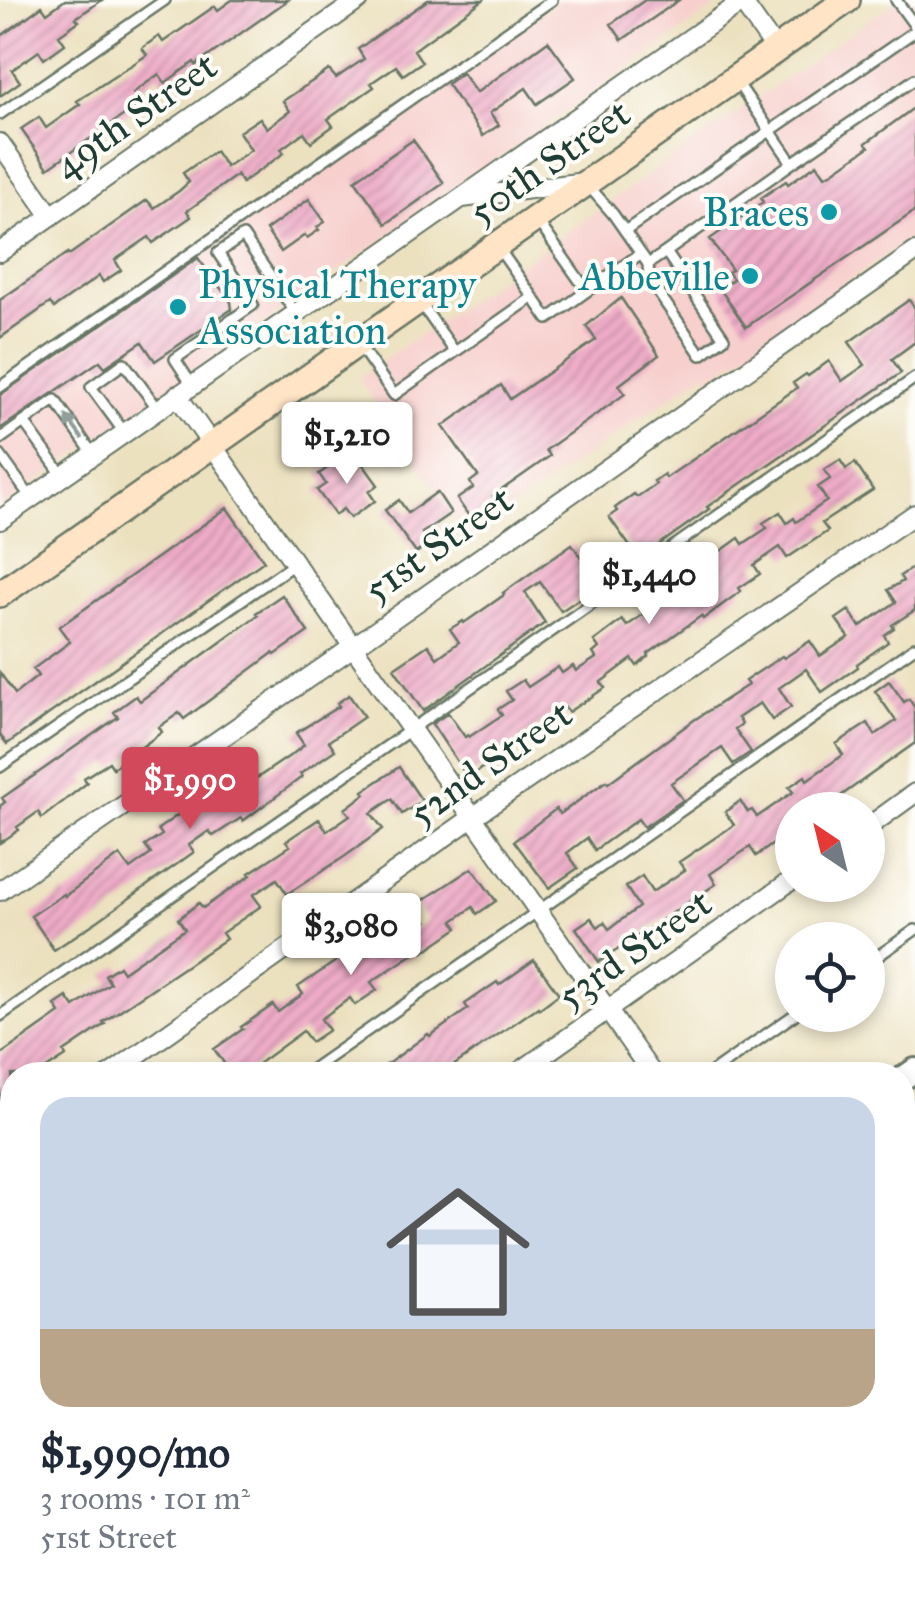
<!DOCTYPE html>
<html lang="en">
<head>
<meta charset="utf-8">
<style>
  body { margin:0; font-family:"IM FELL Great Primer",serif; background:#f2f2f3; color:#1f2937; height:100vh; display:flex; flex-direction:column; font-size:38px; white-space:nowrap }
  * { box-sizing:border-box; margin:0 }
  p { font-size:32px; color:#747a83 }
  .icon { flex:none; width:55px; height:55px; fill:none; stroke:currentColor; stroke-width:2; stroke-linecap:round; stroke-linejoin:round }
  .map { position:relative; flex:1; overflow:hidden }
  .drawer { position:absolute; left:0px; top:1062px; width:915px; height:552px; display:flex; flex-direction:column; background:#fff; border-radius:40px 40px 0 0; box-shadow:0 5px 15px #0003 }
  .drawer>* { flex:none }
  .needle { width:65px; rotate:325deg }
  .fabs { position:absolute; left:775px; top:792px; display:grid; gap:20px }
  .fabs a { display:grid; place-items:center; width:110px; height:110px; border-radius:50%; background:#fff; box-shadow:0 5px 15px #0003; font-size:50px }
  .price { position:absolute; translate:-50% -85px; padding:0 22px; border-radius:10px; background:#fff; color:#222; font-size:32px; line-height:65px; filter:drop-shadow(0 2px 5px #0008) }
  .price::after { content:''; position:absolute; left:50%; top:60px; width:30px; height:22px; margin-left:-15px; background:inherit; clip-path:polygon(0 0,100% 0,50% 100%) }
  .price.current { background:#d1495b; color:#fff }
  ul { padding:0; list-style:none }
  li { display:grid; align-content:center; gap:20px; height:530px; padding:0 40px }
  li span { display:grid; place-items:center; height:310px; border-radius:30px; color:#555 }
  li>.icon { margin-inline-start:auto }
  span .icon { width:180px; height:180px; fill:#fffc; stroke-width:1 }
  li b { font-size:42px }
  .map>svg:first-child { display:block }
  .built { fill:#f7d0ce }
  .building { fill:url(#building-hatch) }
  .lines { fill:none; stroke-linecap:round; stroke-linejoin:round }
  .service-casing { stroke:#677665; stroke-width:14 }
  .minor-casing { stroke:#677665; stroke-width:22 }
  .tertiary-casing { stroke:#677665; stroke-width:28 }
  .secondary-casing { stroke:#677665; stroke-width:30 }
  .service { stroke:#fff; stroke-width:9 }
  .minor { stroke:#fff; stroke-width:18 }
  .tertiary { stroke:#fff; stroke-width:22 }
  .secondary { stroke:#ffe4c6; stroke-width:25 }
  .oneway { fill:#8f9e9a }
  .culture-dot { fill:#0f9aa8; stroke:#fdfcf7; stroke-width:4 }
  .labels { text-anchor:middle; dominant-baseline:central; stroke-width:8; stroke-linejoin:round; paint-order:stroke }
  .street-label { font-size:40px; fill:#1f3d34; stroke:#fdfcf7 }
  .culture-label { font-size:40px; fill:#0d838f; stroke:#fdfcf7; text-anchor:end }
</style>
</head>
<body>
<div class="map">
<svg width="915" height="1614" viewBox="0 0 915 1614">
  <defs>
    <pattern id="building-hatch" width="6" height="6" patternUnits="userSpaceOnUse" patternTransform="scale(2.5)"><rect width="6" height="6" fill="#efacc8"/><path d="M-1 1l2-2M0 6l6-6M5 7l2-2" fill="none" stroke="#c18da3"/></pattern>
  </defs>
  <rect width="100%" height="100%" fill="#fdfcf7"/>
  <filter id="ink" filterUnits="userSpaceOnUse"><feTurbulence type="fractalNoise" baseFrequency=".01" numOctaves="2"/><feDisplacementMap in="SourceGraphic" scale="20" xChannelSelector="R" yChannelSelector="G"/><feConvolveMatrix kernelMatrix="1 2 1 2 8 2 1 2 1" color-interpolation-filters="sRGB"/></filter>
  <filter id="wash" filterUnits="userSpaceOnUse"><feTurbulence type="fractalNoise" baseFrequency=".0048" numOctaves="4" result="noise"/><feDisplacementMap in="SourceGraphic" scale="40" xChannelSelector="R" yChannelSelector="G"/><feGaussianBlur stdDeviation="2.25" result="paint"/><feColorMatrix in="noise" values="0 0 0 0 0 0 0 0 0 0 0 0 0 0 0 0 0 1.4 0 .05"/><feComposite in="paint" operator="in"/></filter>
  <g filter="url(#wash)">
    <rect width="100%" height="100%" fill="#ece1bf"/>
    <path class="built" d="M558,0h168l-726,508v-116z
      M898,0h17v235l-204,143 -5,-6 -237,165 -111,-159z"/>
    <g id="blocks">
      <path class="building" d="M65,0h37l-26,18 3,3 -20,14 6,9 -21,15 -5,-8 -27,19 8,12 -20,14v-59l42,-31 5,7z
        M232,0h56l-92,65 -2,-3 -29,21 -6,-9 -26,19 7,11 -92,64 -27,-39 18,-12 7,11 34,-24 -3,-3 70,-46 -5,-7 17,-12 4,6 52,-36 3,4z
        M428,0h55l-69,50 8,12 -19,13 -7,-9 -25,17 3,4 -46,32 5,7 -22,16 -7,-10 -23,17 3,4 -42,30 -5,-8 -50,36 4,6 -38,26 -4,-6 -34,23 6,10 -18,12 -4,-6 -45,32 -4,-5 -50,35v-38l68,-47 1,2 78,-55 7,8 25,-17 10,-9 -6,-9 32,-22 11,16 25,-17 -12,-18 21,-14 7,10 23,-17 -7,-10 46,-31 7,8 28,-19 -6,-10z
        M645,0h34l-57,40 -11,-16z
        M548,41l27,37 -38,26 -11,-16 -36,25 9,12 -16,11 -36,-52 15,-11 14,20z
        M915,107v104l-169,116 -26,-38 13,-10 -5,-7 4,-2 -22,-31 53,-37 -2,-4 25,-17 2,3 29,-20 8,12 8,-4 36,-25 -3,-4z
        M413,140l31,43 -58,41 -31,-44z
        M309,199l16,23 -8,5 2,3 -12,8 -2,-3 -24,17 -15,-22z
        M198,258l33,44 1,7 -77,52 -13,-19 -37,25 -5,-6 -100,68v-34z
        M621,298l38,57 -40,30 6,9 -79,56 4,6 -57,40 4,6 -26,17 -14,-20 16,-11 -3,-6 8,-6 -35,-50 58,-41 9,14 86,-59 -10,-14z
        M909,300l6,8v34l-23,17 9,14 -194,134 2,2 -70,50 -30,-42 8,-6 -2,-3 19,-14 3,3 19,-13 -2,-3 10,-7 2,4 131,-90 -4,-5 13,-9 2,2 21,-15 13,20 23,-16 -16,-23z
        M344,456l7,11 9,-7 18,25 -9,7 6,9 -25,17 -7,-9 -8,6 -18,-25 9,-6 -7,-10z
        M840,460l6,9 9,-6 18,27 -51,33 6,8 -41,27 -7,-11 -26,18 6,9 -21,14 2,3 -38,28 -2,-3 -53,38 1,2 -12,10 -5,-7 -31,23 4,6 -37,24 -3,-4 -97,70 -36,-54 16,-11 17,24 3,-2 1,2 33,-22 -4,-6 14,-9 -6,-9 17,-11 5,7 30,-20 4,6 11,-7 3,5 20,-13 -3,-5 6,-5 -5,-7 28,-21 5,6 37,-27 3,4 22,-15 -7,-9 57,-41 4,6 24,-16 -4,-5 17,-11 7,11 7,-5 2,4 31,-21 -9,-14 12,-8 -6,-9z
        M437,492l14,21 -29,20 7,11 -13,9 -31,-43 14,-10 9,13z
        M227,508l37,53 -257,183 -7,-9v-62l15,21 23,-18 -5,-7 37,-27 -11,-15z
        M572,544l28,41 -39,26 -21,-29 -15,10 20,31 -122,88 -29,-43 34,-23 9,13 22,-16 -9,-13 13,-8 1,2 40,-28 -1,-2z
        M915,566v44l-23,15 2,3 -10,7 4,7 -31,22 1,3 -36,25 -16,-23 -27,19 12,19 -19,13 -12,-17 -22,15 4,6 -7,5 16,23 -18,12 -11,-16 -51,35 12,17 -39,27 -6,-8 -43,31 -8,-12 -20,15 11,15 -29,20 -35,-47 42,-32 4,5 46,-33 2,2 86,-63 54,-35 -3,-4 37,-25 2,2 26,-17 10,15 29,-19 -13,-18 13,-9 11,17 36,-25 -8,-12 15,-9 -3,-5z
        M282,595l26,37 -33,23 -2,-2 -89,66 -5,-6 -20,14 3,5 -38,28 -11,8 -4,-6 -25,16 3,5 -45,35 -4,-6 -21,15 2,3 -19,13v-37l5,-4 -3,-4 116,-81 -4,-5 22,-16 4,5 118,-86 -2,-2z
        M889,681l15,21 5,-3 6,9v35l-94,67h-29v21l-36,25 -6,-9 -40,27 6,10 -117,78 -23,-34 15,-10 7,9 6,-5 5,7 30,-22 -13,-20 16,-11 10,16 33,-22 -6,-8 55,-37 -9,-13 15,-11 8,11 4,-2 5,7 36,-25 -4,-5 16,-11 2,4 36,-25 -7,-11 32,-21 7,12 21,-14 -21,-30z
        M349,695l15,22 -35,24 6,9 -35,24 2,3 -59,44 -2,-3 -28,18 -4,-5 -20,14 5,7 -95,68 -45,30 -23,-34 33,-22 1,2 55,-41 10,14 21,-15 -6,-8 17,-11 -4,-6 48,-34 2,3 42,-30 7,10 37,-25 10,-8 -8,-12 43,-27 -2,-3z
        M399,767l23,34 -20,13 -10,-15 -21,14 12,16 -39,28 -57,37 -10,-15 -24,16 8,11 -39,27 4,6 -123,83 2,2 -41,28 2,4 -29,19h-25v19l-12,9v-48l60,-42 -5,-8 12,-8 7,10 36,-24 -5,-8 14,-9 4,6 62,-43 -7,-10 21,-16 4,5 48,-33 -2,-2 41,-27 -4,-5 33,-22 8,12 23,-16 -5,-6 20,-15 -2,-3z
        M472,868l24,33 -19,13 -4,-7 -20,14 5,7 -35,24 -2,-3 -50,33 6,8 -22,15 -5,-7 -29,21 8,11 -18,12 -8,-11 -60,44h-36l17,-12 -10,-14 29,-20 -2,-2 32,-22 5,7 25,-18 -5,-7 44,-30 2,3 20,-15 -2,-3 29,-19 10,15 26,-17 -11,-16z
        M534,960l25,34 -20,15 -1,-2 -98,68h-67l55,-41 2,2 38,-27 -3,-5 32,-22 2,3z
        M12,1172v94l-12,8v-93z"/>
    </g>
  </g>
  <g filter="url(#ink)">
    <use href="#blocks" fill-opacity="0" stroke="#677665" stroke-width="2.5"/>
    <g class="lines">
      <g class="service-casing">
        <path id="service" d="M896,0l19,26
          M0,114l165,-114
          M792,163l123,-84
          M587,184l26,30 35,50 18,-12 126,-89 -55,-81
          M625,231l290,-200
          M648,264l1,15 52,76 23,-17 -58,-86
          M587,291l53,-37
          M533,297l15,22 39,-28 -50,-71
          M419,301l36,51
          M359,345l35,50 139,-98 -34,-48
          M192,385l-17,-26 78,-54 -35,-52 25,-17 52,76
          M0,387l552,-387
          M24,422l39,54
          M124,432l-33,-45 33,-24 34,46
          M0,439l55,-39 38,54
          M0,455l31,43
          M0,767l294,-203
          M868,963l47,-33
          M0,1016l915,-638
          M304,1075l611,-428
          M708,1075l86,-60
          M902,1094l13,19
          M0,1289l12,-9
          M0,1369l12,17
          M0,1572l12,-9
          M902,1598l13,-9
          M866,1602l8,12
          M339,1614l17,-12
          M880,1614l16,-12"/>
      </g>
      <g class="minor-casing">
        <path id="minor" d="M742,2l34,48
          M0,143l51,73
          M462,198l123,-16
          M0,252l359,-252
          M177,395l476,680
          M0,520l745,-520
          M868,827l47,-34
          M0,891l353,-244 562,-395
          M109,1075l364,-258 442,-303
          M515,1075l277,-195
          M0,1151l12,-9
          M0,1435l12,-9
          M742,1602l8,12
          M545,1614l17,-12"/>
      </g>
      <g class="tertiary-casing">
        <path id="tertiary" d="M902,1079l13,-9
          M139,1614l17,-12"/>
      </g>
      <g class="secondary-casing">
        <path id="secondary" d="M0,594l847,-594"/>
      </g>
      <use href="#service" class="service"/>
      <use href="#minor" class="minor"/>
      <use href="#tertiary" class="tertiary"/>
      <use href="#secondary" class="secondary"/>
    </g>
    <defs><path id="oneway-solid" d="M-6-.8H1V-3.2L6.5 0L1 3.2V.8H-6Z" transform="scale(2.5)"/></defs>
    <use class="oneway" href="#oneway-solid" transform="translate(74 427) rotate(-126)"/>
  </g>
  <g class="culture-dot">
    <circle cx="829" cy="212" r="10"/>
    <circle cx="750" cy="276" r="10"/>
    <circle cx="178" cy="307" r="10"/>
  </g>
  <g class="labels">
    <g class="street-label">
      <text transform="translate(135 115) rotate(-35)">49th Street</text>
      <text transform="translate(549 162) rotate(-35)">50th Street</text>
      <text transform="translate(438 544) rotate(-35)">51st Street</text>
      <text transform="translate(490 763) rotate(-35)">52nd Street</text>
      <text transform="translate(634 949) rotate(-35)">53rd Street</text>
    </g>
    <g class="culture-label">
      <text x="809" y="212">Braces</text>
      <text x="730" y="276">Abbeville</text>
      <text x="198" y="284" text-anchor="start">Physical Therapy<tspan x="198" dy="46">Association</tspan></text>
    </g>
  </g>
</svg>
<div class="fabs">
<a><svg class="needle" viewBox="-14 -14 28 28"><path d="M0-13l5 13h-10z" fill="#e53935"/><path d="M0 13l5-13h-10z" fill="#747a83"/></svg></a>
<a><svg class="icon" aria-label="locate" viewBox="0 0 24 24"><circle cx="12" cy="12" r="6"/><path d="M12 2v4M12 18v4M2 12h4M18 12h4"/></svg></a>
</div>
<b class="price" style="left:347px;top:487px">$1,210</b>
<b class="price" style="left:649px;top:627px">$1,440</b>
<b class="price current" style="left:190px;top:832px">$1,990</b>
<b class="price" style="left:351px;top:978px">$3,080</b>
<section class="drawer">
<ul>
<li><span style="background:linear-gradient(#c9d6e8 75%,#b9a48a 0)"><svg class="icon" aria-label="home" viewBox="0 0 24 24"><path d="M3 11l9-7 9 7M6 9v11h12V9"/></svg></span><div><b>$1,990/mo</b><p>3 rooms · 101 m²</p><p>51st Street</p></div></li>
</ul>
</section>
</div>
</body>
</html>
